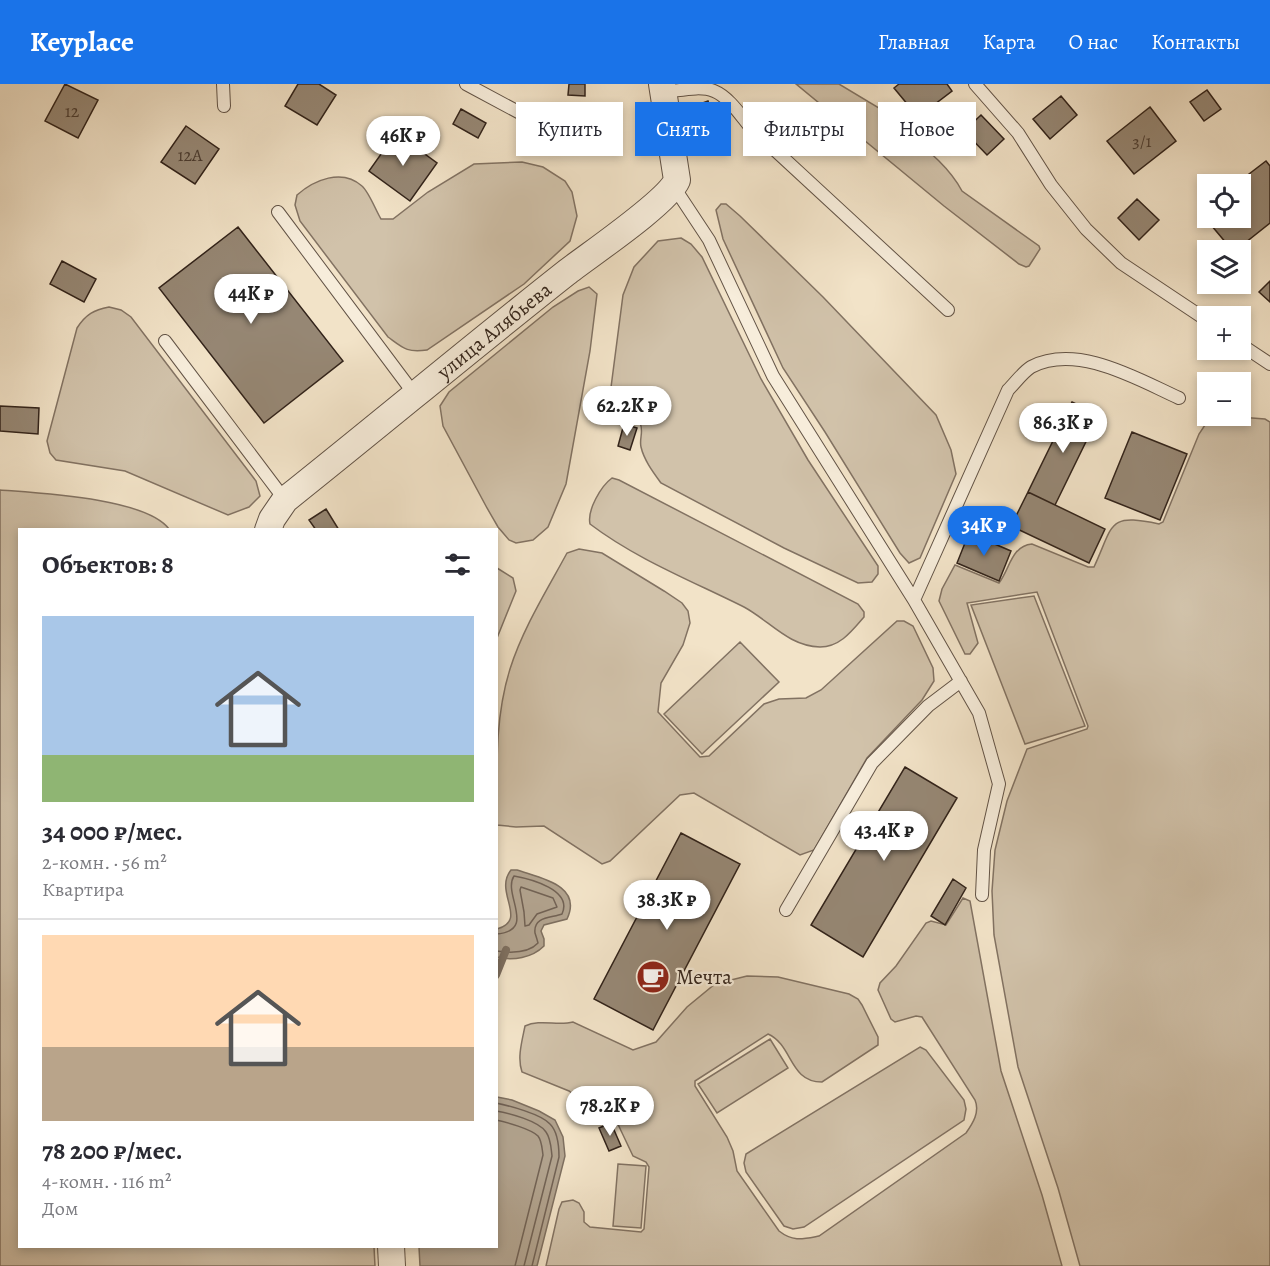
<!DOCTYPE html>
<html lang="ru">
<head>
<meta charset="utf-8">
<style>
  body { margin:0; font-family:Alegreya,serif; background:#f2f2f3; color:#2b2b33; height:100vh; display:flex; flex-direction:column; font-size:22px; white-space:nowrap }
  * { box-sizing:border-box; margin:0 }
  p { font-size:20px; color:#7c7c81 }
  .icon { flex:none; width:33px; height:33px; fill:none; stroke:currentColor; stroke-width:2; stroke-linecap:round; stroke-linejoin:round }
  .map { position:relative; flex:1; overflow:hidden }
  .drawer { position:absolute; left:18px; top:444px; width:480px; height:720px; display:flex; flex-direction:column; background:#fff; border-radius:0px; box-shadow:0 3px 9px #0003 }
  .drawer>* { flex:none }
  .guide { position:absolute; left:516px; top:18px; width:570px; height:54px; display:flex; gap:12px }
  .buttons { position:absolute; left:1197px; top:90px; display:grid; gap:12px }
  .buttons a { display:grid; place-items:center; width:54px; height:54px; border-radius:0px; background:#fff; box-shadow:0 3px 9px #0003; font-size:30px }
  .price { position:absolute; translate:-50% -51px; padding:0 14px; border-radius:21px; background:#fff; color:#222; font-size:20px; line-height:39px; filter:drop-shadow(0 2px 3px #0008) }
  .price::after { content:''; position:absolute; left:50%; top:36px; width:18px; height:14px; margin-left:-9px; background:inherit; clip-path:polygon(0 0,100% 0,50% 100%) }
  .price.current { background:#1a73e8; color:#fff }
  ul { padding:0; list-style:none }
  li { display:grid; align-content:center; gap:12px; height:318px; padding:0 24px }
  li+li { border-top:2px solid #e1e1e2 }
  li span { display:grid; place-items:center; height:186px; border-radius:0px; color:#555 }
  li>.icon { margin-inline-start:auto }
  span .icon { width:108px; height:108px; fill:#fffc; stroke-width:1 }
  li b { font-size:26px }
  h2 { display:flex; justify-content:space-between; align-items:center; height:72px; padding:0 24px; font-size:26px }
  .tag { padding:0 21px; border-radius:0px; background:#fff; box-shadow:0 3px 9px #0003; font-size:21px; line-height:54px }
  .tag.current { background:#1a73e8; color:#fff }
  header { display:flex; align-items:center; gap:36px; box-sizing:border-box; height:84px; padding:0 30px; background:#1a73e8; color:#fff }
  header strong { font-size:28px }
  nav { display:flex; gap:33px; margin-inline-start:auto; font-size:21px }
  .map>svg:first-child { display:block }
  .green { fill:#d1c2aa; stroke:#827262; stroke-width:1.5 }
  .water { fill:#b1a28d; stroke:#7e6f5f; stroke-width:1.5 }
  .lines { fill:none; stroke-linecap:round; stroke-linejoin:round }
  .shore { stroke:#726254; stroke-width:1.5 }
  .stream { stroke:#7e6f5f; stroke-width:8 }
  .building { fill:#968774; stroke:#32231a; stroke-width:1.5 }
  .service-casing { stroke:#625346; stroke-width:14 }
  .minor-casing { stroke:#625346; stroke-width:28 }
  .service { stroke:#f7eddb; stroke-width:12 }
  .minor { stroke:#f7eddb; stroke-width:26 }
  .labels { text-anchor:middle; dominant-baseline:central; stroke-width:4.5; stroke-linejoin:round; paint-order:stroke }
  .number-label { font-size:18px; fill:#4b3c30 }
  .street-label { font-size:21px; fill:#32231a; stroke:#f7eddb }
  .poi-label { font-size:21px; fill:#32231a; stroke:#f7eddb; text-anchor:start }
</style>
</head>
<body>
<header>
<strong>Keyplace</strong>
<nav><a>Главная</a><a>Карта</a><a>О нас</a><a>Контакты</a></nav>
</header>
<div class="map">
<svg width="1270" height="1182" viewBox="0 0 1270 1182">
  <rect width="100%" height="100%" fill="#f2e3c8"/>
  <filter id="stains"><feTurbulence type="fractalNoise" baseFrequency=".00333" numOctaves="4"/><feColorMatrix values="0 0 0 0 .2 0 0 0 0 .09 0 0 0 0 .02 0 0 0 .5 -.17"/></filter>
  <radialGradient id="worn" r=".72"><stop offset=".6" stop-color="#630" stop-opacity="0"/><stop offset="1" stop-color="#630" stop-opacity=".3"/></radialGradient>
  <path class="green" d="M796,0h43l45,27 7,9c25,22 55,41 71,71l77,55 1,3 -11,17 -3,1 -7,-3 -75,-58z
    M522,78l21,5 22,14 7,11 5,24 -7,25 -46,43 -97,66c-20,3 -24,-2 -39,-13l-88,-116 -5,-16 2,-10c17,-15 45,-27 65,-9 7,6 14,25 19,33h12l35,-27 46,-28z
    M721,120h5l14,12 83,81 113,118 15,35 5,24 -36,84 -11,5 -9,-10 -75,-121 -42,-64 -60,-129 -7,-29z
    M681,154l10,6 11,13 59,122 47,81 70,106v8l-6,8 -14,1 -74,-35 -123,-65c-8,-11 -17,-23 -20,-36 -2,-8 3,-16 -1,-24 -17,-8 -27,-7 -30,-28l13,-100 11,-28 24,-26z
    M589,203l8,7 -7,57 -24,133 -18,43 -15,13 -17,3 -7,-3 -11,-13 -11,-19 -44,-82 -3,-20 9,-14 104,-85 25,-16z
    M109,223l12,3 10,7 125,164 4,15 -11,11 -21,8 -103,-44 -69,-11 -6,-7 -3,-12 30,-113c9,-14 17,-18 32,-21z
    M1226,332l39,3 5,3v844h-190l-22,-78 -40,-121 -24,-132 -2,-44 3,-41 12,-49 20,-52 60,-20 1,-3 -51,-134 -70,11 11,40 -8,11h-5l-26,-53 3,-12 13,-24 44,18c11,-14 12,-37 33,-39l56,23h6c20,-43 13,-54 65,-43l4,-2 36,-88 8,-12z
    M612,394l7,2 239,124 6,8v5c-12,14 -24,30 -44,30 -32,-1 -50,-26 -76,-40 -52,-26 -108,-48 -154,-83 -3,-14 11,-38 22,-46z
    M0,406c38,3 146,8 169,39l-149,1v716l354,1 1,19h-375z
    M579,465l23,4 62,38 18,12 6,8 2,12 -7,22 -22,38 -3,29 42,45 9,-1 55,-52 15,-5 27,-1 15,-8 76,-69h7l9,5 20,42 1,13 -12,19 -55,58 -53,92 -14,5 -106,-62 -14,2 -70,66 -8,3 -58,-38 -28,1 -19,-2c0,-52 -3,-105 13,-156 13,-41 37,-79 57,-116z
    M497,484l16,10 3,13 -19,47z
    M1034,512l51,130 -60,18 -54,-139z
    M740,558l39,40 -77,72 -38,-40z
    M963,814l7,3 31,170 41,124 20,71h-516l13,-57 3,-7 11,-2 6,3 5,9v10l6,5 51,5 3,-3 5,-62 -3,-5 -13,-6 -18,-38 -22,-8 -24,-19 -47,-19c-5,-14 0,-31 3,-46 15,-7 33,0 48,-4l60,28 23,-8 31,-35 28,-23 32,-8 31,1 71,17 9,5 4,6 16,32v8l-56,37c-33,0 -29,-37 -54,-48l-73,47v5l32,51 6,14 4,20 42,60c14,11 24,8 40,5l147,-103c7,-10 14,-21 9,-33l-53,-83 -6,-1 -21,6 -4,-3 -13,-29 2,-7 16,-17 30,-43 5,-2 15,4z
    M770,955l18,29 -71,45 -19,-29z
    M920,963l6,3 38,50 2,9 -2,11 -160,107 -11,2 -9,-3 -38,-54 -2,-9 2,-9z
    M618,1080l28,2 -5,62 -28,-2z"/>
  <path class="water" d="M511,786h6c23,8 66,15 50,49l-23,6 -3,6 3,8v7c-12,12 -31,15 -47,11v-28c32,-9 -4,-37 14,-59z
    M497,1013l15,3 27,11 16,9 8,17 2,19 -28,110h-117l-1,-19 77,-1z"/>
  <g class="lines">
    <path class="shore" d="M521,803l32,11 4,9 -20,7 -8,11 -4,1 -1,-14 -4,-22z
      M496,850c42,-3 6,-40 18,-58 17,3 59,14 48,38 -10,4 -29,2 -27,19 1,3 2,6 3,10 -10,11 -28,10 -42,8
      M496,1019c14,3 45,11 54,21 8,8 9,22 9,33l-27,109
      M496,1027c13,2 43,10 50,21 5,7 5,16 6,24l-28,110
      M496,1036c10,2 35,9 42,16 4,5 4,13 5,19l-28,111"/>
    <path class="stream" d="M496,891l10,-25"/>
  </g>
  <path class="building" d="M65,0l33,16 -20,38 -33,-17z
    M298,0h21l17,11 -19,30 -32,-19z
    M569,0h16v12l-17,-1z
    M899,0h48l5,7 -34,26 -24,-29z
    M1207,6l14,19 -17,12 -14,-19z
    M1061,12l16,19 -27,24 -17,-20z
    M708,17l6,17 -16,6 -6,-17z
    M1150,23l26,34 -42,33 -27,-33z
    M461,25l25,14 -8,15 -25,-14z
    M981,31l23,24 -17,16 -23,-24z
    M186,42l33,23 -24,35 -34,-22z
    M396,49l41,30 -27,38 -41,-30z
    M1266,77l4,5v57l-34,27h-4l-31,-37 7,-6v11h32v-34h-4z
    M1137,115l22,21 -20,20 -21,-22z
    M238,143l105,134 -79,62 -105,-135z
    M62,177l34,18 -12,23 -34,-18z
    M1270,197v21l-11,-10z
    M1072,318l27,13 -44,90 -27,-13z
    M0,322l39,2 -1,26 -38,-3z
    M624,340l13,4 -7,22 -12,-4z
    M1132,348l55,22 -27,66 -55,-22z
    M1028,408l77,37 -16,34 -78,-37z
    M326,425l13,21h-23l-7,-10z
    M969,449l42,18 -12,30 -42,-18z
    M905,683l52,31 -94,159 -52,-32z
    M681,749l59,31 -87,166 -59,-31z
    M953,795l13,9 -21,37 -14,-9z
    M611,1039l10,23 -12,5 -10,-23z"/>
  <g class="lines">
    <g class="service-casing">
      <path id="service" d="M223,0l1,22
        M466,0l56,30
        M975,0l43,49 33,52 35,44 35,34 87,58
        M663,8c15,-1 37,-7 51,-1 15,6 27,25 37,37l197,182
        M674,103l35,53 64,136 141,224 65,113 20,71 -15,66 -2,45
        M278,128l137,183
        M165,257l120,159
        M1240,260l30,20
        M914,516l94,-210c7,-7 15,-18 23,-23 46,-24 106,12 148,31
        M786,826l86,-147 56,-57 33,-25"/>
    </g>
    <g class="minor-casing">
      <g id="minor">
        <path id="s1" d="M268,446l4,-11 13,-19c94,-75 186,-152 281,-227 23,-18 102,-71 111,-93l-15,-96"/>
        <path d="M391,1162l1,20"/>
      </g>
    </g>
    <use href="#service" class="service"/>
    <use href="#minor" class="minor"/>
  </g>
  <defs>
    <g id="cafe-disc" transform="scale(1.725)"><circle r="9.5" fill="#8f2418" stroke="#f7eddb"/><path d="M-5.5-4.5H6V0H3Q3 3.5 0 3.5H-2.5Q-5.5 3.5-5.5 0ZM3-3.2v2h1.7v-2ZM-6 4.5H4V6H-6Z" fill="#fff"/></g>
  </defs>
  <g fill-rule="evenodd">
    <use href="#cafe-disc" x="653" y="893"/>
  </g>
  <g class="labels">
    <g class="number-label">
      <text x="72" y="27">12</text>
      <text x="1142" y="57">3/1</text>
      <text x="190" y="71">12А</text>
    </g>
    <g class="street-label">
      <text stroke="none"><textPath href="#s1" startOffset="304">улица Алябьева</textPath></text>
    </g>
    <g class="poi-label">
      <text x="676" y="893">Мечта</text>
    </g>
  </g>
  <rect width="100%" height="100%" filter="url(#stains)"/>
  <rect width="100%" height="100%" fill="url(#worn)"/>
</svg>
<div class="buttons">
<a><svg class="icon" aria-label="locate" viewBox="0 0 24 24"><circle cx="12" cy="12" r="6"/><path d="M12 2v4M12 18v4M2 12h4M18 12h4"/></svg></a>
<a><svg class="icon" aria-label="layers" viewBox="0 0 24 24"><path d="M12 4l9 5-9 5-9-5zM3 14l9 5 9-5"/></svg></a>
<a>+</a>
<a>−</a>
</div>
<b class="price" style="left:403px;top:83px">46K ₽</b>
<b class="price" style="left:251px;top:241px">44K ₽</b>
<b class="price" style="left:627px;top:353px">62.2K ₽</b>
<b class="price" style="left:1063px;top:370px">86.3K ₽</b>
<b class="price current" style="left:984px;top:473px">34K ₽</b>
<b class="price" style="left:884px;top:778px">43.4K ₽</b>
<b class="price" style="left:667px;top:847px">38.3K ₽</b>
<b class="price" style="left:610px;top:1053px">78.2K ₽</b>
<div class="guide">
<a class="tag">Купить</a>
<a class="tag current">Снять</a>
<a class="tag">Фильтры</a>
<a class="tag">Новое</a>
</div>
<section class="drawer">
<h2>Объектов: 8<svg class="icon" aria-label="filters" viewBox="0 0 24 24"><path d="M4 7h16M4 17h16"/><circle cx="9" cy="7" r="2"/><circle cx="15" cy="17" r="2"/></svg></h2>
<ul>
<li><span style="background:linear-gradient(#a9c7e8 75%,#8fb573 0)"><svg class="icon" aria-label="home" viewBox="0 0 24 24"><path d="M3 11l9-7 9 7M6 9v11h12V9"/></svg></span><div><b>34 000 ₽/мес.</b><p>2-комн. · 56 m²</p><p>Квартира</p></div></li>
<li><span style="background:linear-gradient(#ffd9b3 60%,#b9a48a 0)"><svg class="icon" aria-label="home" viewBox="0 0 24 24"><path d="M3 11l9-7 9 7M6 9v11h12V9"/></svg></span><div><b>78 200 ₽/мес.</b><p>4-комн. · 116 m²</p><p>Дом</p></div></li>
</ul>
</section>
</div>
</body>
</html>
